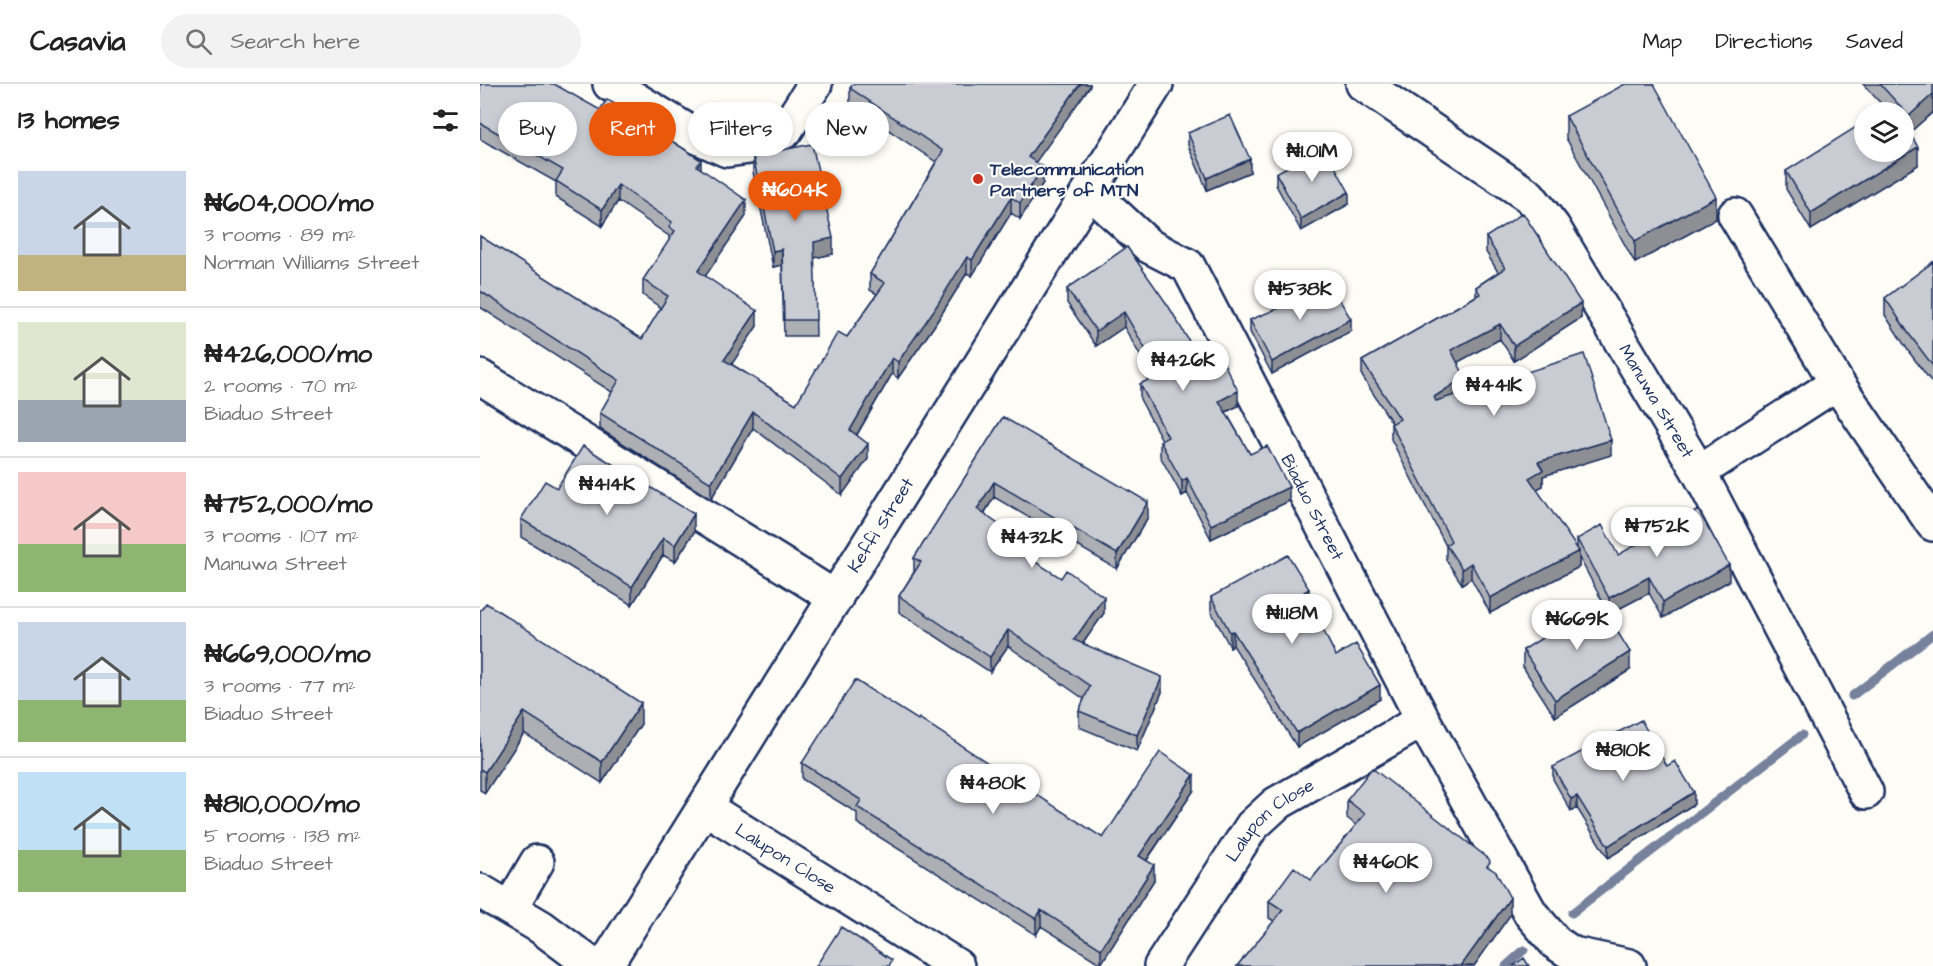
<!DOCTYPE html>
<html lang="en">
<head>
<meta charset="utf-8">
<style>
  body { margin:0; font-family:"Architects Daughter",sans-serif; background:#f2f2f2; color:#222; height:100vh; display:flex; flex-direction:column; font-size:22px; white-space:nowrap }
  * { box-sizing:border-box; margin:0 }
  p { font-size:20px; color:#767676 }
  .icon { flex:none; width:33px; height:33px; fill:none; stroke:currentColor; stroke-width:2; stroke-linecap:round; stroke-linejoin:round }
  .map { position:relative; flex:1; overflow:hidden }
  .details { display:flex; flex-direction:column; background:#fff; width:480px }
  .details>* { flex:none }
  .top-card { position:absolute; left:18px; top:18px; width:570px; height:54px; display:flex; gap:12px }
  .tools { position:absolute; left:1374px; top:18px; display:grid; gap:12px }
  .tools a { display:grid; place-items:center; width:60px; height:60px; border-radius:50%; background:#fff; box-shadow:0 3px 9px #0003; font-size:30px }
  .price { position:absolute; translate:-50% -51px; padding:0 14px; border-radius:21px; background:#fff; color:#222; font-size:20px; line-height:39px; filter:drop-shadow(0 2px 3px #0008) }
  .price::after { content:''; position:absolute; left:50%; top:36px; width:18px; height:14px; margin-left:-9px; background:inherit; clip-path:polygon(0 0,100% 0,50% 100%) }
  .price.on { background:#ea580c; color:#fff }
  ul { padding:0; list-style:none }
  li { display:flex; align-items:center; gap:18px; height:150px; padding:0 18px }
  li+li { border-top:2px solid #e0e0e0 }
  li span { display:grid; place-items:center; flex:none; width:168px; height:120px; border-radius:0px; color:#555 }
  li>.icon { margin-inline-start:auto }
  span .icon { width:72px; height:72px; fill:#fffc; stroke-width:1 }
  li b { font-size:26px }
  h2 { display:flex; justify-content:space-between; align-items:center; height:72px; padding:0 18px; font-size:26px }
  .chip { padding:0 21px; border-radius:27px; background:#fff; box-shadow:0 3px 9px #0003; font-size:21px; line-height:54px }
  .chip.on { background:#ea580c; color:#fff }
  header { display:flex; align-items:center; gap:36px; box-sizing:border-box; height:84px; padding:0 30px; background:#fff; border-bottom:2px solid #e0e0e0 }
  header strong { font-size:28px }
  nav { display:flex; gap:33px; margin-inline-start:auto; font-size:21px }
  .search { width:420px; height:54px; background:#f2f2f2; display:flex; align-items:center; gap:15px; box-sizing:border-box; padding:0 21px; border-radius:33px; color:#767676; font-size:22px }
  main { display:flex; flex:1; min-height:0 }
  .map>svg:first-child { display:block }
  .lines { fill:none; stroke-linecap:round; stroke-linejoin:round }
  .stream { stroke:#76819c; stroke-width:9 }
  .minor-casing { stroke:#1b2f5e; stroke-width:38 }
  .secondary-casing { stroke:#1b2f5e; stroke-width:38 }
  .minor { stroke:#fdfcf7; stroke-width:33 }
  .secondary { stroke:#fdfcf7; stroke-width:33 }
  .wall { fill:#adafb5; stroke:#1b2f5e; stroke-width:1.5 }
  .shaded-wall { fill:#8d8f94; stroke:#1b2f5e; stroke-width:1.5 }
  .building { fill:#c9ccd3; stroke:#1b2f5e; stroke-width:1.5 }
  .poi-dot { fill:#c8321e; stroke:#fdfcf7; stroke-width:2 }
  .labels { text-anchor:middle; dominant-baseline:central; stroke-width:4.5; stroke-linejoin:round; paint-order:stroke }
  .poi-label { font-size:18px; font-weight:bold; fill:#1b2f5e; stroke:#fdfcf7; text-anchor:start }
  .street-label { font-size:18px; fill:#1b2f5e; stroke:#fdfcf7 }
</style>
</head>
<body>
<header>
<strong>Casavia</strong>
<div class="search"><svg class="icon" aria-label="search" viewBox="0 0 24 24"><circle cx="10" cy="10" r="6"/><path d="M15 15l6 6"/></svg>Search here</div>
<nav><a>Map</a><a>Directions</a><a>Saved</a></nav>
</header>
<main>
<section class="details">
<h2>13 homes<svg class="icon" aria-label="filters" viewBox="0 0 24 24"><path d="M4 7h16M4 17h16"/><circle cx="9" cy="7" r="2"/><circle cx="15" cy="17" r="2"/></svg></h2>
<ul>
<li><span style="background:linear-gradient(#c9d6e8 70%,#c2b280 0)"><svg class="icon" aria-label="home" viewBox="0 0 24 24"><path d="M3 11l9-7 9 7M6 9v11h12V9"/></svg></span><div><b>₦604,000/mo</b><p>3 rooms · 89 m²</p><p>Norman Williams Street</p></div></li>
<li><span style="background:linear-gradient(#dfe7d0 65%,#9aa5b1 0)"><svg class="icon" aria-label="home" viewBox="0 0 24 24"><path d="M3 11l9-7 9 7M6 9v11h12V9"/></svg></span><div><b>₦426,000/mo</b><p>2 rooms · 70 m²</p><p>Biaduo Street</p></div></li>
<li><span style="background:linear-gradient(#f6c9c9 60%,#8fb573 0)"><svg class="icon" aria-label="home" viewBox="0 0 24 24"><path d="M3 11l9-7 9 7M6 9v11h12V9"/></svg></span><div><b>₦752,000/mo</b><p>3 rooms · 107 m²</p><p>Manuwa Street</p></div></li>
<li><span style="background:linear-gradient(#c9d6e8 65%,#8fb573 0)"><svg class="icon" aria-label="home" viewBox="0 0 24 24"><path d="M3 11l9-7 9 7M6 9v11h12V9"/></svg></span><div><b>₦669,000/mo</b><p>3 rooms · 77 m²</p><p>Biaduo Street</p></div></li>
<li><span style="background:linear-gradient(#bfe0f5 65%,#8fb573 0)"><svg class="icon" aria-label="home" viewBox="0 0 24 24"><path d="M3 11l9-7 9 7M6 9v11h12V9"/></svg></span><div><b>₦810,000/mo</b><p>5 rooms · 138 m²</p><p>Biaduo Street</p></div></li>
</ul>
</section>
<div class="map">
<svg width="1453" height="882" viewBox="0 0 1453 882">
  <rect width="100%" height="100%" fill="#fdfcf7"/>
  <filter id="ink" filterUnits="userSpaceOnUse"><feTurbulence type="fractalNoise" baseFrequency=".0167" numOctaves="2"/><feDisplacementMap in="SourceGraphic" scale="12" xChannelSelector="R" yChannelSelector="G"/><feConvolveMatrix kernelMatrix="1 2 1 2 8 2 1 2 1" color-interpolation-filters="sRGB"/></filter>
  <g filter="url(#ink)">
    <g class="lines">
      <path class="stream" d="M1372,612l81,-62
        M1092,829l230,-178
        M1026,882l18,-16"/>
      <g class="minor-casing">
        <g id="minor">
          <path d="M130,0l86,52 31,14 30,-4 28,-15 30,-47"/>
          <path id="s1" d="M883,0l166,112 24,31 146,245 167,320"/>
          <path id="s2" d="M610,107l59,55 39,20 235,454 108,194 25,29 17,11 56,12"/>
          <path d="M1255,131l102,168 96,141"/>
          <path d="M0,293l356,221"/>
          <path d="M1219,388l138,-89"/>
          <path id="s3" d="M226,724l251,158"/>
          <path d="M0,807l61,36 52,39"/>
          <path d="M30,824l27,-46"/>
          <path id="s4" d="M681,882l91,-140 24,-22 147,-84"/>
        </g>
      </g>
      <g class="secondary-casing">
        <g id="secondary">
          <path id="s5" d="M125,882l551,-882"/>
        </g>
      </g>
      <use href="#minor" class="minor"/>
      <use href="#secondary" class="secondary"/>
    </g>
    <path class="wall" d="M0,0l221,85 45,47 -41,60 52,50 -26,38 65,40 51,-67 30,-43 -7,-4v-16l66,-112 -86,-58v-16l240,-4v2l-55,76 8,21 -23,36 -9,-6 -39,63 -5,-3 -33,53 -36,52 -6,-4 -35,61 11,24 -26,36 -89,-67 -42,71 -111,-70v-16l12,-21 -132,-85v-71l162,103 19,-31 -18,-13v-15l26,-39v-5l-51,-35 -16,25 -46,-29v-15l-76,-43z
      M1383,0h70v28l-24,21 9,32 -107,65 -25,-41v-18l118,-19v-40h-23l5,-3z
      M1086,32l150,103 -81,44 -69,-125z
      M708,49l62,39 -43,18 -19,-45z
      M273,72l80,98 -19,4 2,78h-32l-2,-71 -9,2 -20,-95z
      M796,89l73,31 -48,27 -25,-46z
      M1006,153l95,81 -67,43 -14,-22 -42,23 7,30 146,63 -68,21v10l-7,3 41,61v-11l41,16 111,26 -66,37 -14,-25 -40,21 -30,-57v10l-89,46 -19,-35 -9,6 -16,-24v-14l-55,-107v-15l1,-1 -30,-47v-15l114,-65v-9l22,-15 -12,-20z
      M647,163l70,108 41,51 -12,6 24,42 39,47 -78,38 -24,-46 -5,3 -22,-40v-15l2,-1 -22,-41v-15l13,-6 -29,-51 -28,19 -29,-43v-14z
      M1453,178v122l-24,-32 -24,-37v-17z
      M770,236l101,11 -79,43 -22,-42z
      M523,333l145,100 -31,52 -123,-72 -10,17 24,31 96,68 -21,30 79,49 -25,59 -58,-24v-16l5,-12 -76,-53 -18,26 -91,-60v-16l15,-24v-14z
      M77,404l137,44 -19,30 -12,-7 -31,50 -111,-68v-18z
      M731,513l98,5 27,54 44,43 -83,48 -64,-102 -3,2 -19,-36z
      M0,527l161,113 -39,59 -78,-50 -39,60 -5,-3z
      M1043,566l107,20 -75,47 -32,-50z
      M322,679l301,75 91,-48 -47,70 7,20 -53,84 -60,-38 -5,9 -179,-112v-10l-55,-34z
      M1187,682l27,38 -86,54 -31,-50 -6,3 -18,-32v-12z
      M867,716l143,68 20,47 -36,51h-237l37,-45 -5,-3v-17l42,-21 45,-55 -9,-7z"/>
    <path class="shaded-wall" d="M600,0h10v2l-62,87v-16z
      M1453,10v18l-24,21v-17z
      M1438,63v18l-107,65v-17z
      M770,75v13l-43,18v-12z
      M221,76v16l-4,-10z
      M563,83v16l-23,36v-16z
      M138,101v16l-16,25v-16z
      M869,108v12l-48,27v-12z
      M531,113v16l-39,63v-16z
      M1236,113v22l-81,44v-22z
      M266,116v16l-48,71v-16z
      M353,154v16l-19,4v-16z
      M302,165v16l-9,2v-16z
      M487,173v16l-33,53 -36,52v-16z
      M1101,219v15l-67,43v-15z
      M277,227v15l-33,50v-16z
      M644,228v15l-28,19v-15z
      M871,235v12l-79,43v-12z
      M1020,240v15l-49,27v-16z
      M412,274v16l-42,72v-16z
      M985,293v15l-31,20v-15z
      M758,307v15l-19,9v-14z
      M273,328v16l-42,71v-16z
      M1131,356v15l-68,21v10l-14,7v-15l9,-16z
      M388,360v15l-26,36v-16z
      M707,394v15l-5,3v-15z
      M514,398v15l-17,28v-16z
      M809,403v14l-78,38v-14z
      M668,418v15l-31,52v-15z
      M214,430v18l-19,30v-17z
      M528,447v15l-6,-5z
      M183,454v17l-31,50v-18z
      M1099,467v16l-89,46v-15z
      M991,479v15l-9,6v-15z
      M1249,481v16l-66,37v-16z
      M1169,493v16l-40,21v-16z
      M829,505v15l-5,-12z
      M624,513v16l-30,43v-16z
      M528,546v16l-18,26v-15z
      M753,547v14l-3,2v-15z
      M1150,568v18l-75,47v-17z
      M682,593v15l-25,59v-16z
      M900,601v14l-83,48v-14z
      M161,619v21l-39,59v-21z
      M44,628v21l-39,60v-21z
      M714,691v15l-55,81v-15z
      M1214,708v12l-86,54v-12z
      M1097,712v12l-6,3v-12z
      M674,781v15l-53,84v-15z
      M1030,814v17l-36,51h-13z
      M561,826v16l-5,9v-16z"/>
    <path class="building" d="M0,0h74l46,26 7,-11 94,61 -4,6 49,34 -48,71 59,40 -33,49 72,44 42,-72 9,5 38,-54 -15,-9 73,-123 -93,-63 3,-4h227l-52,73 15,10 -23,36 -9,-6 -39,63 -5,-3 -33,53 -36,52 -6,-4 -42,72 18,14 -26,35 -89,-67 -42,71 -111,-70 19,-33 -139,-89v-55l162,103 26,-43 -25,-16 32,-49 -6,-4 3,-5 -54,-37 -16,25 -46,-29 7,-11 -83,-47z
      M1145,0h29l62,113 -81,44 -69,-125z
      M1400,0h53v10l-24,22z
      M1412,22l4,6h-15z
      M750,31l20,44 -43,19 -19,-45z
      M1384,38v30h40v-28l14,23 -107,66 -25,-42z
      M332,60l21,94 -19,4 2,78h-32l-2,-71 -9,2 -20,-95z
      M844,63l25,45 -48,27 -25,-46z
      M1043,129l58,90 -67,43 -14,-22 -49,26 14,27 -31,20 2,4 148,-47 27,86 -73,22 5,8 -14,8 50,73 -89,47 -19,-35 -9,6 -16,-24 5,-4 -60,-117 9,-5 -38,-58 118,-67 -4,-7 29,-19 -19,-31z
      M647,163l42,60 28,48 18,-9 23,45 -19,10 31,53 17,-8 22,41 -78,38 -24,-47 -5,3 -22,-40 8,-4 -28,-53 20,-10 -36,-62 -28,19 -29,-42z
      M1453,178v104l-24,-32 -24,-36z
      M847,195l24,40 -79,43 -22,-42 29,-12z
      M523,333l145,85 -31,52 -123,-72 -17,27 31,22 -6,10 59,37 5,-8 38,27 -30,43 88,37 -25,58 -58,-24 11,-25 -82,-56 -18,27 -91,-61 22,-34 -7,-4z
      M103,362l111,68 -19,31 -12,-7 -31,49 -111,-68 24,-38 12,7z
      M1218,426l31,55 -66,37 -14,-25 -40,21 -32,-59 25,-14 16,30z
      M808,471l21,34 -5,3 32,64 20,-12 24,41 -83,48 -64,-102 -3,1 -19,-35z
      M1119,518l31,50 -75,48 -32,-50z
      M6,519l155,100 -39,59 -78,-50 -39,60 -5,-3v-158z
      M375,596l63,40 1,-2 184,120 57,-86 34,23 -55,81 15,9 -53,84 -60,-39 -5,9 -179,-112 4,-7 -59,-37z
      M1161,636l26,46 8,-5 19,31 -86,54 -31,-50 -6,3 -18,-32z
      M892,684l117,91 1,3 -3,4 9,6 14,26 -49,68h-224l46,-56 -14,-9 25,-34 17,13 54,-66 -18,-14z
      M361,843l51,33 -3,6h-73z
      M1044,874l5,8h-16z"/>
  </g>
  <circle class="poi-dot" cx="498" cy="95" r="6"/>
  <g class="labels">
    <g class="poi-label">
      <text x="510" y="85">Telecommunication<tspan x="510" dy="21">Partners of MTN</tspan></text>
    </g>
    <g class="street-label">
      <text stroke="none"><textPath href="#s1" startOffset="442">Manuwa Street</textPath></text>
      <text stroke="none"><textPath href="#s2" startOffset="396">Biaduo Street</textPath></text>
      <text stroke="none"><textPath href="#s5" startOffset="520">Keffi Street</textPath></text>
      <text stroke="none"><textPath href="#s4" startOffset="184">Lalupon Close</textPath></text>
      <text stroke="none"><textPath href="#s3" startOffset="94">Lalupon Close</textPath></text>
    </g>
  </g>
</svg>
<div class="tools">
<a><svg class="icon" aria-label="layers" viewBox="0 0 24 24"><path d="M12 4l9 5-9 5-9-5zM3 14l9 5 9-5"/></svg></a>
</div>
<b class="price" style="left:832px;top:99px">₦1.01M</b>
<b class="price on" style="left:315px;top:138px">₦604K</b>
<b class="price" style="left:820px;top:237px">₦538K</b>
<b class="price" style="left:703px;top:308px">₦426K</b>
<b class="price" style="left:1014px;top:333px">₦441K</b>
<b class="price" style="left:127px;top:432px">₦414K</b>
<b class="price" style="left:1177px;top:474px">₦752K</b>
<b class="price" style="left:552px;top:485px">₦432K</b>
<b class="price" style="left:812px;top:561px">₦1.18M</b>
<b class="price" style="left:1097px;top:567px">₦669K</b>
<b class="price" style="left:1143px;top:698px">₦810K</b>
<b class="price" style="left:513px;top:731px">₦480K</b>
<b class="price" style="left:906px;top:810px">₦460K</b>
<div class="top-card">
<a class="chip">Buy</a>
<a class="chip on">Rent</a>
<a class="chip">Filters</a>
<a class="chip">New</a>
</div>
</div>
</main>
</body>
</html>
